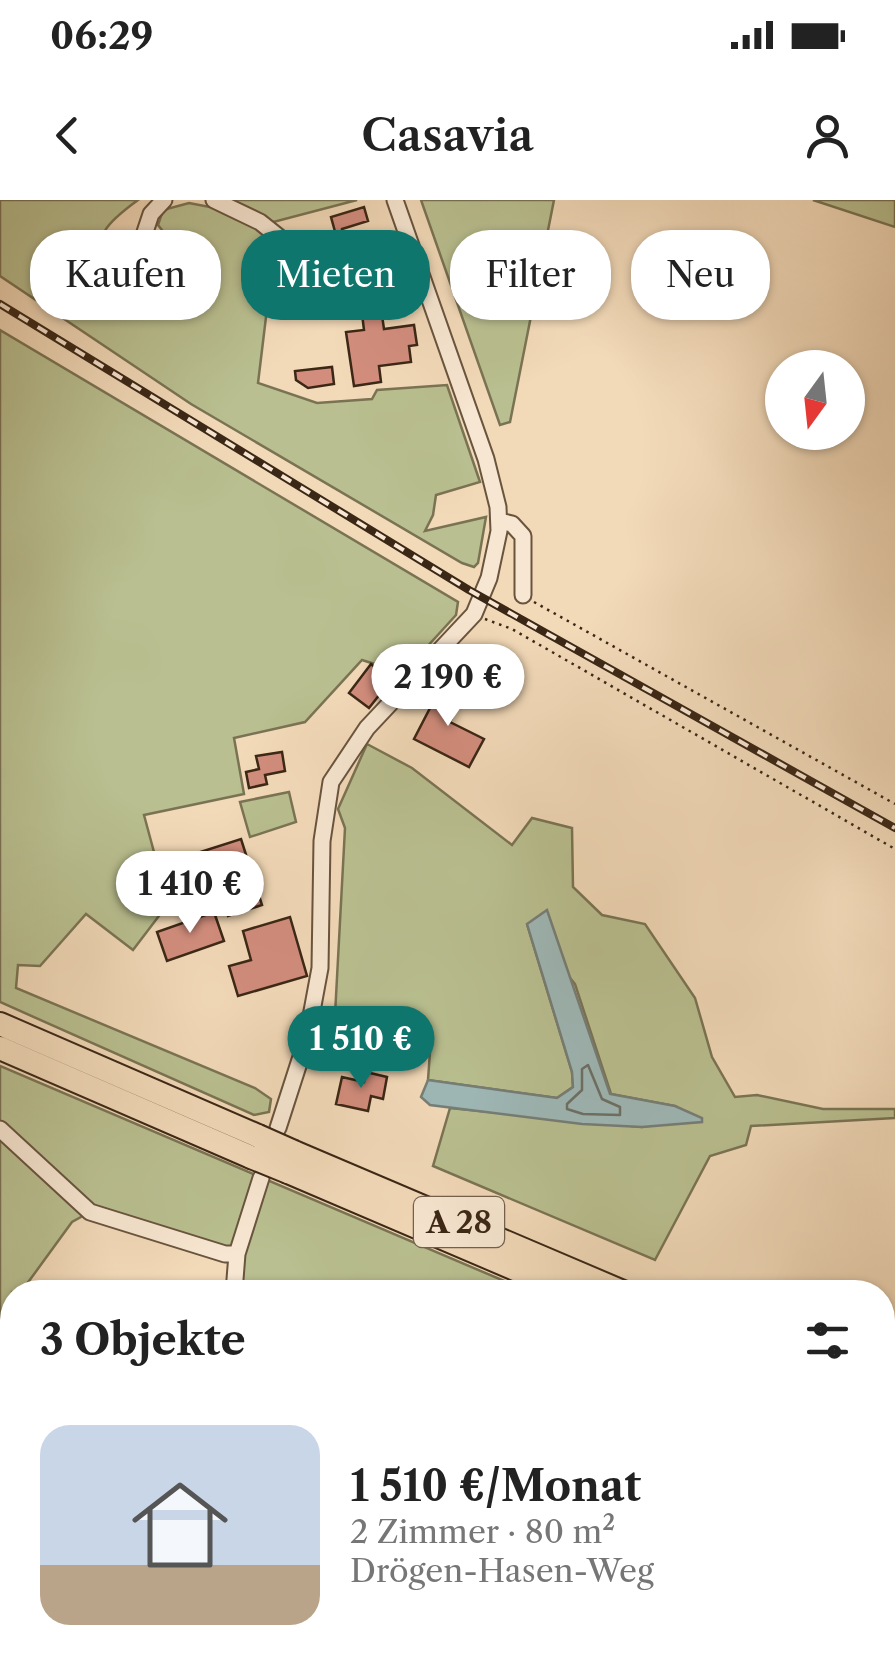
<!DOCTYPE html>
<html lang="de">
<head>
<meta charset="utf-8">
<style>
  body { margin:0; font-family:"Libre Caslon Text",serif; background:#f2f2f2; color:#222; height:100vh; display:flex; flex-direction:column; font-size:38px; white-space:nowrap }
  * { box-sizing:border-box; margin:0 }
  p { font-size:32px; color:#767676 }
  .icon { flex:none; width:55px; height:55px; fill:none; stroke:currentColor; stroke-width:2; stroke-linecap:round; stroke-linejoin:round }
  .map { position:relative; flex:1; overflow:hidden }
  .drawer { position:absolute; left:0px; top:1080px; width:895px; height:390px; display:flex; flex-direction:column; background:#fff; border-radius:40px 40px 0 0; box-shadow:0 2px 8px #0004 }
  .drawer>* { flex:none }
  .guide { position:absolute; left:30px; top:30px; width:835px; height:90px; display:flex; gap:20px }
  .needle { width:65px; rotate:195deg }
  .buttons { position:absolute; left:765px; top:150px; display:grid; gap:20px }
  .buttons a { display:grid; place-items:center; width:100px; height:100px; border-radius:50%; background:#fff; box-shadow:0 2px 8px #0004; font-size:50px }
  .price { position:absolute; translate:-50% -85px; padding:0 22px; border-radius:35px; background:#fff; color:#222; font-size:32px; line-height:65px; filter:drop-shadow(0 2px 5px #0008) }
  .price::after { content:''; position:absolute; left:50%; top:60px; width:30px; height:22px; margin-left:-15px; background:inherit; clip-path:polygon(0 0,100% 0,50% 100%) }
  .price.current { background:#0f766e; color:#fff }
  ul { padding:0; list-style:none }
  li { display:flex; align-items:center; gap:30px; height:250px; padding:0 40px }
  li+li { border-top:2px solid #e0e0e0 }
  li span { display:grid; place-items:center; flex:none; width:280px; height:200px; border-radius:30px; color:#555 }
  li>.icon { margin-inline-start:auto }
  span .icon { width:120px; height:120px; fill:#fffc; stroke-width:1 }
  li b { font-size:42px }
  h2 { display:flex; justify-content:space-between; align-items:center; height:120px; padding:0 40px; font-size:42px }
  .pill { padding:0 35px; border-radius:40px; background:#fff; box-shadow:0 2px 8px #0004; font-size:35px; line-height:90px }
  .pill.current { background:#0f766e; color:#fff }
  .status { display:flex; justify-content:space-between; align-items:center; height:70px; padding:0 50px; background:#fff; direction:ltr }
  .status svg { height:28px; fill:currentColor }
  header { display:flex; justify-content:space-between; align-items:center; height:130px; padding:0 40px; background:#fff; font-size:45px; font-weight:600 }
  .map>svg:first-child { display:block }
  .green { fill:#b9bf90; stroke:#7a7353; stroke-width:2.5 }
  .water { fill:#9eb8b7; stroke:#767e77; stroke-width:2.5 }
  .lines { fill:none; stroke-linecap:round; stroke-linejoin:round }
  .shore { stroke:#6c7066; stroke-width:2.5 }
  .building { fill:#d28d7d; stroke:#3b2716; stroke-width:2.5 }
  .minor-casing { stroke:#69543e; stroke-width:19 }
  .highway-casing { stroke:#3b2716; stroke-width:26 }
  .path { stroke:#3b2716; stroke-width:2.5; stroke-dasharray:2.5 5; stroke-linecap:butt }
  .minor { stroke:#f7e6d1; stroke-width:15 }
  .highway { stroke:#f2d9b8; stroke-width:22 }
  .rail-casing { stroke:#3b2716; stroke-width:8 }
  .rail { stroke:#f7e6d1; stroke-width:4; stroke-dasharray:11; stroke-linecap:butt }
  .highway-bridge-casing { stroke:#3b2716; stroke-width:26; stroke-linecap:butt }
  .highway-bridge { stroke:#f2d9b8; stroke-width:22 }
  .labels { text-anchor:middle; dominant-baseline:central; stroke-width:9; stroke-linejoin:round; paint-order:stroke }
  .shield { fill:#f7e6d1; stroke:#73604e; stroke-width:2.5 }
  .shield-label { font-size:30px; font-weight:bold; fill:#3b2716 }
</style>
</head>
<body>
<div class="status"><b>06:29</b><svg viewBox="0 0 49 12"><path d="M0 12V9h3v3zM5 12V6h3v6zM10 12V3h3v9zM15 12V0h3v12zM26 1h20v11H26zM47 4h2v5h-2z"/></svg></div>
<header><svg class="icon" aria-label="back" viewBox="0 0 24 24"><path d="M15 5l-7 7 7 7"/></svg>Casavia<svg class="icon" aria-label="person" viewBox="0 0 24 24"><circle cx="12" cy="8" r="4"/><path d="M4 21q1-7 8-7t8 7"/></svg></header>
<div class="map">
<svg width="895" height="1470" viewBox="0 0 895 1470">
  <rect width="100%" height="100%" fill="#f2d9b8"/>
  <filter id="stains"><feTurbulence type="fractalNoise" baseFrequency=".002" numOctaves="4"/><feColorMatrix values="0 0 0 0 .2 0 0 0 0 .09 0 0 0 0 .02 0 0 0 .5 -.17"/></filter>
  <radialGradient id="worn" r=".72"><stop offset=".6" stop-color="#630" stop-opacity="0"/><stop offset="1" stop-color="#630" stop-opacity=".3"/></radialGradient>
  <path class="green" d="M0,0h138c-55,40 -30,38 -37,96l59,10 47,-19 -49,-62 5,-15 26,-7 26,5 -1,-8h143l-103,27 34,28 -18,29 -12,99 59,20 55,-4 5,-9 70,-5 33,97 -44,13 -3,20 -8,16 61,-14 -8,46 -4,4 -12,-4 -271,-159 -191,-128z
    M421,0h133l-44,222 -10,3z
    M813,0h82v27z
    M0,130l458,272 -2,13 -53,58 -41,-13 -57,62 -71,16 10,56 -100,21 24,89 -35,46 -47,-36 -46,52 -22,-1 -2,23 239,100 16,11 -2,13 -15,3 -254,-113z
    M367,544l45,24 100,77 20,-27 40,10 1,59 29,28 43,9 50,74 17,59 23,40 22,-2 66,14h72v9l-144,8 -5,19 -36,11 -55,104 -222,-94 17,-58 192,19 18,-3 15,-18 -64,-12 -36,-110 -48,-60 45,148 1,15 -16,11 -129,-18 2,-28 -64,-3 -45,4 14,-38 10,-187 -7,-19z
    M289,592l7,30 -46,15 -10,-35z
    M0,866l530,226h-296l3,-38 -147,-42 -18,10 -51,70h-9v366h660l2,12h-674z"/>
  <path class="water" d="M547,710l63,184 65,12 27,12v4l-60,5 -60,-3 -152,-19 -9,-8 7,-17 129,18 16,-11 -1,-15 -45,-148z"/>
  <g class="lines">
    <path class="shore" d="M588,865l14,34 18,8v8l-37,-1 -16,-5v-5l15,-14v-21z"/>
  </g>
  <path class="building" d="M364,7l4,14 -26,8 -3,17 -8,-29z
    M165,46l20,35 -17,10 -20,-35z
    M379,95l5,34 30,-4 3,20 -8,1 2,16 -32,4 2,16 -27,4 -8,-54 18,-2 -4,-33z
    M332,167l2,17 -26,4 -12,-8 -1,-9z
    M371,464l20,16 -22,28 -20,-15z
    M443,483l21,11 -14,28 34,17 -15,28 -55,-28z
    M282,552l3,19 -20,4 2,9 -18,4 -3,-16 13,-3 -3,-13z
    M241,639l21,66 -34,11 -12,-37 -34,11 -10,-29z
    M214,712l10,29 -57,20 -10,-29z
    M290,717l17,59 -69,20 -9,-30 22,-6 -8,-29z
    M366,872l21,5 -4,22 -12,-3 -3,15 -32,-7 6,-27 22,5z"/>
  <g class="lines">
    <g class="minor-casing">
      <path id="minor" d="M214,0l46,22 69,55 33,5 51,-25
        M143,38l8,-24 13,-14
        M499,321l13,3 11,12v59
        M278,928l29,-90 13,-70 2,-127 9,-59 36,-54 107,-114 15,-36 10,-47 -1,-24 -12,-48 -91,-259
        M0,929l90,83 135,42h12
        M234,1092l3,-38 24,-76"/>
    </g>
    <g class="highway-casing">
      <path id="highway" d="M0,824l258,112
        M0,848l251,109
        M294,952l329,140
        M288,972l281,120
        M882,1204l13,5
        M882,1227l13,6"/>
    </g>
    <path class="path" d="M534,402l361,202
      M485,419l27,10 383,220
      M0,1293l12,-4
      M0,1439l12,-6
      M200,1458l3,12
      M384,1458l9,12"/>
    <use href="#minor" class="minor"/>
    <use href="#highway" class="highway"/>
    <g class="rail-casing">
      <path id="rail" d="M0,104l469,286 426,238"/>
    </g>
    <use href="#rail" class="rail"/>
    <g class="highway-bridge-casing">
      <path id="highway-bridge" d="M258,936l36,16
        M251,957l37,15"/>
    </g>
    <use href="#highway-bridge" class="highway-bridge"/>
  </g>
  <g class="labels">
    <rect class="shield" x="414" y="997" width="90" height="50" rx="8"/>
    <g class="shield-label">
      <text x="459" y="1022">A 28</text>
    </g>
  </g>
  <rect width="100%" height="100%" filter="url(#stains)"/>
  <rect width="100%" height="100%" fill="url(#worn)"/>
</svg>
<div class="buttons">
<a><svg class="needle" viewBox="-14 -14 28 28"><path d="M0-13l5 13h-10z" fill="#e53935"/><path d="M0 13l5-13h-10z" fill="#767676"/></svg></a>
</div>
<b class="price" style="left:448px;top:529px">2 190 €</b>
<b class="price" style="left:190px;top:736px">1 410 €</b>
<b class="price current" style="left:361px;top:891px">1 510 €</b>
<div class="guide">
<a class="pill">Kaufen</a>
<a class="pill current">Mieten</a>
<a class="pill">Filter</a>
<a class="pill">Neu</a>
</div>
<section class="drawer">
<h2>3 Objekte<svg class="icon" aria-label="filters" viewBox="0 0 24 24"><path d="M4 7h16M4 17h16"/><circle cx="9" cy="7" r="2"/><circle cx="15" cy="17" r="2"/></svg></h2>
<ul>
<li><span style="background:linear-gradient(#c9d6e8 70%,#b9a48a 0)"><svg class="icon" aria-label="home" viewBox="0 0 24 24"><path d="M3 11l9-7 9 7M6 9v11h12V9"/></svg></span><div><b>1 510 €/Monat</b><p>2 Zimmer · 80 m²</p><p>Drögen-Hasen-Weg</p></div></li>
</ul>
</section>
</div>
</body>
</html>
